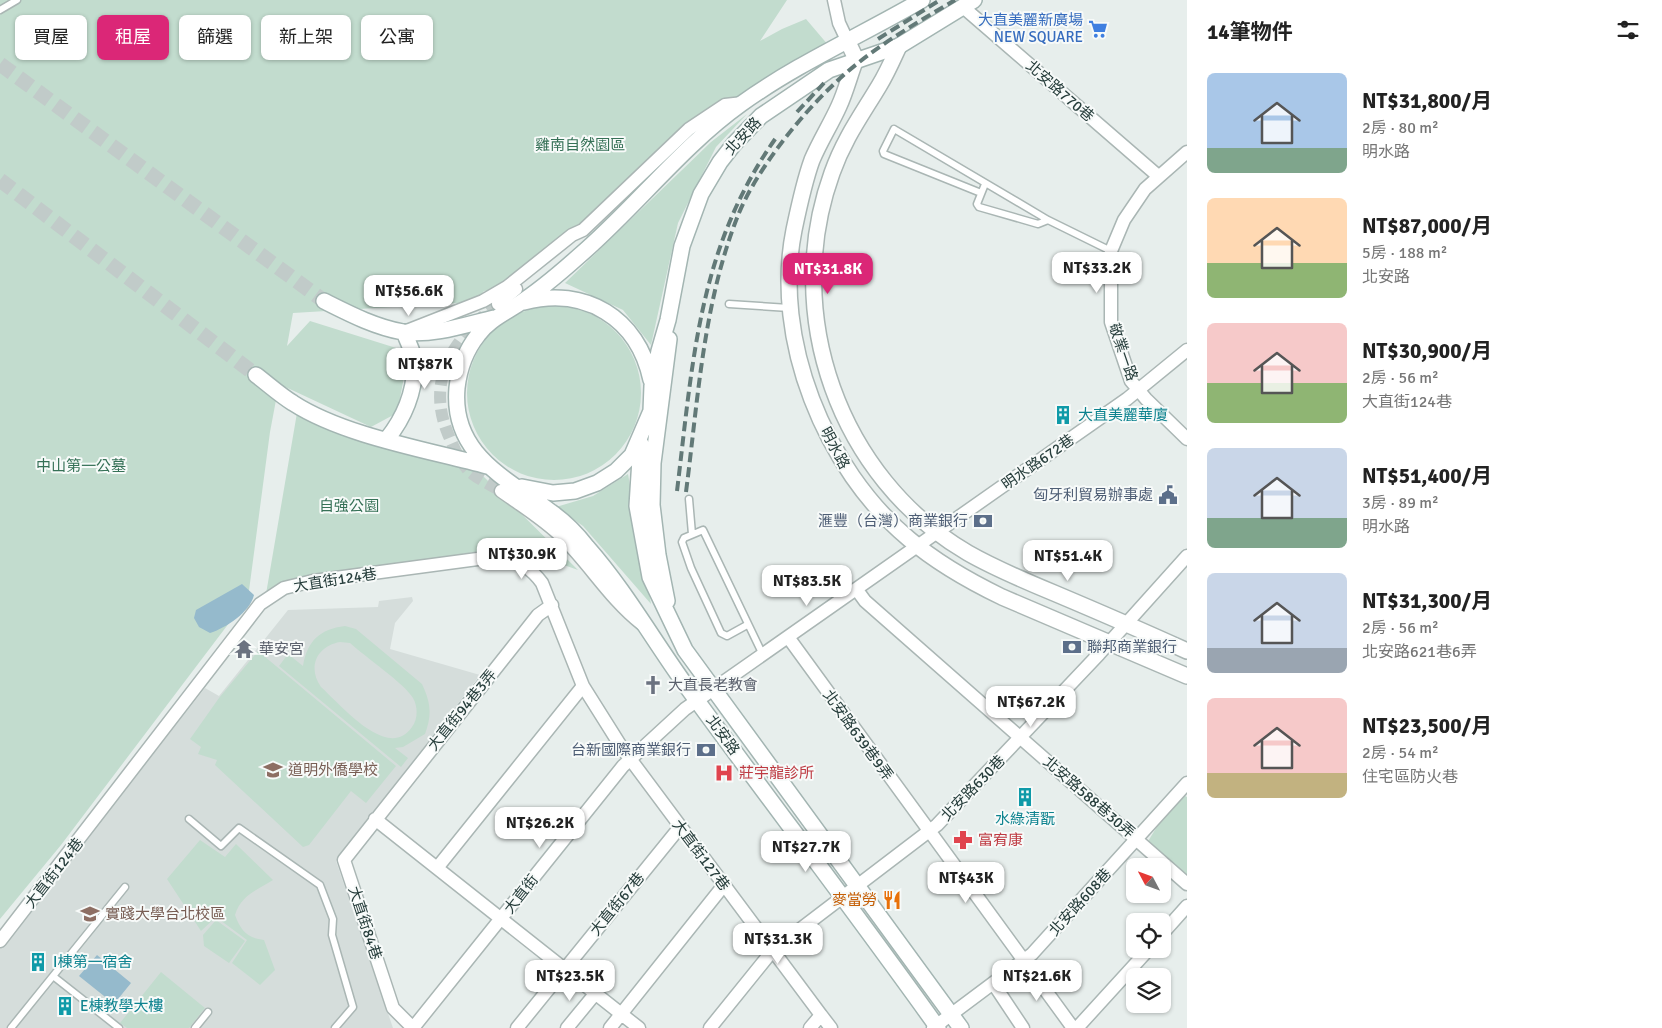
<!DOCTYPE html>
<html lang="zh-TW">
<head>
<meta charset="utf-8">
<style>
  body { margin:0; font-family:Signika,"Noto Sans TC",sans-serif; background:#f6f6f6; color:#222; height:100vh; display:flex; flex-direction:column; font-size:19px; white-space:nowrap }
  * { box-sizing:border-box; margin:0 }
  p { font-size:16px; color:#767676 }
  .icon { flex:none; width:28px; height:28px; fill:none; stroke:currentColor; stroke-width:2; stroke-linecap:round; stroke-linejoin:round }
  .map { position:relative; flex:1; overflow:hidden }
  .drawer { display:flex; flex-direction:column; background:#fff; width:475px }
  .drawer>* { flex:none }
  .hud { position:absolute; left:15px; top:15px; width:475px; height:45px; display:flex; gap:10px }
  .needle { width:32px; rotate:311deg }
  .buttons { position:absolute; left:1126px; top:858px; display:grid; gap:10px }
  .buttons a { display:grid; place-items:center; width:45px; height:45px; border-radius:8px; background:#fff; box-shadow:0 1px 4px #0004; font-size:25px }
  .price { position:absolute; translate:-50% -42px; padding:0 11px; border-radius:10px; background:#fff; color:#222; font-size:16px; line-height:32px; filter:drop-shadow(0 1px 2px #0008) }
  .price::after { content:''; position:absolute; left:50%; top:30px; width:15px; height:11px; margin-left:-8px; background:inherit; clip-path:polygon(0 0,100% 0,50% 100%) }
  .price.selected { background:#db2777; color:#fff }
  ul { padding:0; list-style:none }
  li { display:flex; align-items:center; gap:15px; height:125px; padding:0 20px }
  li span { display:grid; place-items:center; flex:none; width:140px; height:100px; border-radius:8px; color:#555 }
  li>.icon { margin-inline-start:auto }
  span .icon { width:60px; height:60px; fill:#fffc; stroke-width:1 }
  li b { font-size:21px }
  h2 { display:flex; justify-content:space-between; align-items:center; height:60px; padding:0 20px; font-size:21px }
  .pill { padding:0 18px; border-radius:8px; background:#fff; box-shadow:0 1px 4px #0004; font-size:18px; line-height:45px }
  .pill.selected { background:#db2777; color:#fff }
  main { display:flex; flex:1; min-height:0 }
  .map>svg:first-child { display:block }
  .built { fill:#d5dddb }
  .green { fill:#c2dcce; fill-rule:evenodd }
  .water { fill:#95bacc }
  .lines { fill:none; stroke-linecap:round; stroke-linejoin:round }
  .minor-tunnel { stroke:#c1cbc9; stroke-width:12; stroke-dasharray:12 6; stroke-linecap:butt }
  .secondary-tunnel { stroke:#c1cbc9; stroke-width:15; stroke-dasharray:15 8; stroke-linecap:butt }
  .service-casing { stroke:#aab6b4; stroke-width:9 }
  .minor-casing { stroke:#aab6b4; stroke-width:15 }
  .tertiary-casing { stroke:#aab6b4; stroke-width:18 }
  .secondary-casing { stroke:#a3b5b2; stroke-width:18 }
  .service { stroke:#fff; stroke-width:6 }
  .minor { stroke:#fff; stroke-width:12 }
  .tertiary { stroke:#fff; stroke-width:15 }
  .secondary { stroke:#fff; stroke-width:15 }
  .rail { stroke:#627977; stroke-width:4; stroke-dasharray:10 5; stroke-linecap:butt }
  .labels { text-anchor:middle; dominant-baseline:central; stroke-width:4; stroke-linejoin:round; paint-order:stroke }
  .shop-label { font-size:15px; fill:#366cbe; stroke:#f7faf9; text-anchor:end }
  .street-label { font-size:15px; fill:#273e3c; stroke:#f7faf9 }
  .park-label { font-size:15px; fill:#367157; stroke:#f7faf9 }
  .culture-label { font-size:15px; fill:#0d838f; stroke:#f7faf9; text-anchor:start }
  .service-label { font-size:15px; fill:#4e5e75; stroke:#f7faf9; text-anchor:end }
  .worship-label { font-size:15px; fill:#5b616d; stroke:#f7faf9; text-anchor:start }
  .education-label { font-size:15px; fill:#785e54; stroke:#f7faf9; text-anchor:start }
  .health-label { font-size:15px; fill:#be3a42; stroke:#f7faf9; text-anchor:start }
  .food-label { font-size:15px; fill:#c56008; stroke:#f7faf9; text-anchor:end }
</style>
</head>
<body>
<main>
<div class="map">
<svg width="1187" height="1028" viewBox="0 0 1187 1028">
  <rect width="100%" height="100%" fill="#e7eeec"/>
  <path class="built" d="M412,597l1,4 -18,22 -5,26 90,26 -144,186 57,167h-393v-79l205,-261 14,8 69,-86 90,-3 1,-6z"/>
  <path class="green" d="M0,0h787l-27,41 22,-12 24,-10 23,27 -109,61 -164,137 -61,46 -11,1 -9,11 -182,11 -6,33 23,-25 99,31 -12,61 -26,14 -92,-43 -9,48 -22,166 -187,247 -61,74z
    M747,114l-31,33 -38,76 -27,122 -28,-35 -58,-27 146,-141z
    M467 393a87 87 0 1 1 174 0a87 87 0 1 1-174 0Z
    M298,407l73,36 109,30 98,97 -67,-24 -215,35 -30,13z
    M628,474l23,130 -68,-78 -27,-19 37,-11z
    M345,626l11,3 66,55c9,19 10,31 3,50l-22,13 -8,1 13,10 -7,9 -122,-101 9,-12 15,12c4,-25 17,-37 42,-40zM340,642l10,1c14,13 55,41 63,55 5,9 5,21 -1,29 -24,35 -71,-22 -91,-40 -14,-20 -4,-41 19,-45z
    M258,651l138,115 -30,37 -15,-12 -42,54 -6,2 -88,-82 2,-5 -19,-6 3,-7 -11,-8 29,-41z
    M1178,792l9,5v81l-40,-35z
    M200,840l25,17 11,-13 37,36c-16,10 -32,15 -38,35 6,16 12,23 29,25l11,30 -15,15 -28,-22 15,-23 -31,-23 -15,14 -34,-52z
    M216,920l29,21 -16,22 -25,-17 -1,-11z
    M161,972l44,36 -16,20h-62l-7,-5z"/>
  <path class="water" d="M242,584l12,11c-4,17 -28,33 -44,38l-11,-6 -5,-9 2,-8z
    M97,955l34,28 -17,21 -35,-28z"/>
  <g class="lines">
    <path class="minor-tunnel" d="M498,304c-43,33 -73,74 -50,130 5,12 12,28 21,37 9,8 22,14 32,20"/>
    <path class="secondary-tunnel" d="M0,64l324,237
      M0,180l256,195"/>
    <g class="service-casing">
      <path id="service" d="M0,10l17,-10
        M985,184l-8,20 2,3 59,17 10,-4
        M981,193l-97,-39 -1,-3 11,-22 154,91 63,31
        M729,304l60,4
        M689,499l3,35
        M747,625l-20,11 -6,-3 -30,-65 -9,-26 2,-4 19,-8 60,125
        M189,819l32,27 18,-18 81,57 13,34 -1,16 21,72 -18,21
        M53,976l72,-89
        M11,1028l42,-52 66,52
        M195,1028l13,-16"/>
    </g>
    <g class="minor-casing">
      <path id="minor" d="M834,0l5,23 8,17
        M963,7l194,168
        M1187,152l-42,37 -21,31 -13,31v71l20,59 15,18 41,40
        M498,304l18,-15
        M404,332l79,-31 24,-14 65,-52 11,-5 106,-101 36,-24 18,-2
        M501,491c21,15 44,29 62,47 28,28 48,62 79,86
        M857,590l8,11 322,283
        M552,605l-14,10 -194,245 49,148 20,20 210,-262 62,-57 442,-310 60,-49
        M788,637l285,391
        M375,819l264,209
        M437,868l146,-182
        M1162,934l25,-28
        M0,941l260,-337 24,-16 29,-7 187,-25c19,5 31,12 42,27l41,103 39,62 199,267 -11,13
        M993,983l30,45
        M821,1015l10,13
        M517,1028l163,-201
        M567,1028l28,-34
        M610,1028l114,-143
        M710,1028l63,-78 164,-125 162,-171 88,-98
        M933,1028l99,-74 155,-171
        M1077,1028l72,-79"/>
    </g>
    <g class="tertiary-casing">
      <path id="tertiary" d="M847,40l9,19c-6,15 -10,32 -17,47 -8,18 -19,35 -27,54 -8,22 -13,46 -18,70 -22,109 31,239 115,309 28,24 60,42 93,58l185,79
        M899,46c-6,13 -12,27 -20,40 -18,30 -35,53 -47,87 -51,141 7,305 136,380 28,16 57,28 86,40 45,19 89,38 133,58"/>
    </g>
    <g class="secondary-casing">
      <path id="secondary" d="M922,0c-60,35 -124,63 -181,104 -60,43 -106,104 -162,152 -19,17 -40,35 -62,49 -14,9 -29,16 -39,30 -12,15 -19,35 -21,53 -6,67 50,90 94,124 13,9 26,22 36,35 38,43 66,93 100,140 83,114 169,226 251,341
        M324,301c26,13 51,26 79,31 30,4 62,-7 91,-14
        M524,302c61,-16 114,16 127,78
        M256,375c12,9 24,20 37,28 51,33 135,47 194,63
        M387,439c16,-20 27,-45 28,-73 0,-12 -7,-23 -11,-34
        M641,444l-4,62 13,71 35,73 276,378
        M522,487l31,6 22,-2 22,-8 19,-12 16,-16 19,-44 1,-25 7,-35 9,-31 14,-74 19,-52 19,-32 14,-18 27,-28 68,-46 70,-24 75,-46
        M667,601l-9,-46 -6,-50 1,-42 16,-124"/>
    </g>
    <use href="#service" class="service"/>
    <use href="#minor" class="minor"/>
    <use href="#tertiary" class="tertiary"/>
    <use href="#secondary" class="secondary"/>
    <path class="rail" d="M878,39l62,-39
      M797,112l27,-29
      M677,491c16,-130 21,-245 101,-356
      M686,492c12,-92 17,-187 51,-274 17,-45 62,-101 97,-134 35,-34 79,-59 121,-84"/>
  </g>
  <defs>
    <g id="supermarket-bare" transform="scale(1.5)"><path d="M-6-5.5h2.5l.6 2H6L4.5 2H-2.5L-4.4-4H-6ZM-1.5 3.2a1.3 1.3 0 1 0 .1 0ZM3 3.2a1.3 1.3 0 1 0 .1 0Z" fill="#3f7fe0" stroke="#f7faf9" stroke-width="2.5" paint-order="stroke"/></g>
    <g id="building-bare" transform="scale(1.5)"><path d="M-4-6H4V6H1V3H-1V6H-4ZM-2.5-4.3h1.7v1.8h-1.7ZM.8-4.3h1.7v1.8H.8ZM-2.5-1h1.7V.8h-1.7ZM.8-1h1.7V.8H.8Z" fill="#0f9aa8" stroke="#f7faf9" stroke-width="2.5" paint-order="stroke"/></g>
    <g id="civic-bare" transform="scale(1.5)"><path d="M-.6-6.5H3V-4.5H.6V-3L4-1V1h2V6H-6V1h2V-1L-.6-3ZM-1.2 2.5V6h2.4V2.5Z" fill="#5c6f8a" stroke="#f7faf9" stroke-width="2.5" paint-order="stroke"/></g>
    <g id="bank-bare" transform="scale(1.5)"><path d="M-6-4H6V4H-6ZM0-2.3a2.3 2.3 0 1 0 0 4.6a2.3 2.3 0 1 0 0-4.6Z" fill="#5c6f8a" stroke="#f7faf9" stroke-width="2.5" paint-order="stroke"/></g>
    <g id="temple-bare" transform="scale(1.5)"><path d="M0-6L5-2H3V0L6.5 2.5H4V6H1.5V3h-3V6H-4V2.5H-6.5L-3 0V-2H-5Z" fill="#6b7280" stroke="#f7faf9" stroke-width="2.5" paint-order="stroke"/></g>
    <g id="church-bare" transform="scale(1.5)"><path d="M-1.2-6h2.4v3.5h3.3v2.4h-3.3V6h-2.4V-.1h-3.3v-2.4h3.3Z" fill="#6b7280" stroke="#f7faf9" stroke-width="2.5" paint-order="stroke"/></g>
    <g id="school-bare" transform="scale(1.5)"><path d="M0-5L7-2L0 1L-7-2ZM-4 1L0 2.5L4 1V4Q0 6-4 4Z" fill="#8d6e63" stroke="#f7faf9" stroke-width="2.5" paint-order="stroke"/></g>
    <g id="hospital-bare" transform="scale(1.5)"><path d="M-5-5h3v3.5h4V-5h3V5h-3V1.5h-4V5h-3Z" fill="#e0444e" stroke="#f7faf9" stroke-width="2.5" paint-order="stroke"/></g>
    <g id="pharmacy-bare" transform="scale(1.5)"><path d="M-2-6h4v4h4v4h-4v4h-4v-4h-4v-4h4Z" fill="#e0444e" stroke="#f7faf9" stroke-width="2.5" paint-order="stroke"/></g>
    <g id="restaurant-bare" transform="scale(1.5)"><path d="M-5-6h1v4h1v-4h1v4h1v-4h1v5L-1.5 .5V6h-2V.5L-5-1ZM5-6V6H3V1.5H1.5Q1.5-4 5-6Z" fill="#e8710a" stroke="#f7faf9" stroke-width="2.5" paint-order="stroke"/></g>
    <g id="university-bare" transform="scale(1.5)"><path d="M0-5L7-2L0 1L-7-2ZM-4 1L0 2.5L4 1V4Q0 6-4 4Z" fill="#8d6e63" stroke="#f7faf9" stroke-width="2.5" paint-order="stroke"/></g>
  </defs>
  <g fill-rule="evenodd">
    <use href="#supermarket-bare" x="1098" y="29"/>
    <use href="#building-bare" x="1063" y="415"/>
    <use href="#civic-bare" x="1168" y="495"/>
    <use href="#bank-bare" x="983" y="521"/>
    <use href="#bank-bare" x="1072" y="647"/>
    <use href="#temple-bare" x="244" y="649"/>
    <use href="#church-bare" x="653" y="685"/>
    <use href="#bank-bare" x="706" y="750"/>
    <use href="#school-bare" x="273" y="770"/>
    <use href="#hospital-bare" x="724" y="773"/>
    <use href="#building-bare" x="1025" y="797"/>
    <use href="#pharmacy-bare" x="963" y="840"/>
    <use href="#restaurant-bare" x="892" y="900"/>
    <use href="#university-bare" x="90" y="914"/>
    <use href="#building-bare" x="38" y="962"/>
    <use href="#building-bare" x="65" y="1006"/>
  </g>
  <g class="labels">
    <g class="shop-label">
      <text x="1083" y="20">大直美麗新廣場<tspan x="1083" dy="17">NEW SQUARE</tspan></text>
    </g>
    <g class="street-label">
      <text transform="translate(1060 91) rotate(41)">北安路770巷</text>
      <text transform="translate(743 136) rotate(-47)">北安路</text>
      <text transform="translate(1123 352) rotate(71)">敬業一路</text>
      <text transform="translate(835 448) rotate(62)">明水路</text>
      <text transform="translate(1038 462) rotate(-35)">明水路672巷</text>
      <text transform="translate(335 580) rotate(-9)">大直街124巷</text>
      <text transform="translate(462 710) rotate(-51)">大直街94巷3弄</text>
      <text transform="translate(723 735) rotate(54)">北安路</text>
      <text transform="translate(858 735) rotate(54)">北安路639巷9弄</text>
      <text transform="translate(973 788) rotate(-46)">北安路630巷</text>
      <text transform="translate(1089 797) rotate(41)">北安路588巷30弄</text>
      <text transform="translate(701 855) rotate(53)">大直街127巷</text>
      <text transform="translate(54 873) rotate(-52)">大直街124巷</text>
      <text transform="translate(521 894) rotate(-52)">大直街</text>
      <text transform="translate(1080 902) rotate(-48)">北安路608巷</text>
      <text transform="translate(617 904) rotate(-51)">大直街67巷</text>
      <text transform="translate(365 923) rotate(72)">大直街84巷</text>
    </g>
    <g class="park-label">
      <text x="580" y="145">雞南自然園區</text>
      <text x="81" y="466">中山第一公墓</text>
      <text x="349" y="506">自強公園</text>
    </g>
    <g class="culture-label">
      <text x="1078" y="415">大直美麗華廈</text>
      <text x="1025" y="819" text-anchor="middle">水綠清翫</text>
      <text x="53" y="962">I棟第一宿舍</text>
      <text x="80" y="1006">E棟教學大樓</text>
    </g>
    <g class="service-label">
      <text x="1153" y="495">匈牙利貿易辦事處</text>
      <text x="968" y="521">滙豐（台灣）商業銀行</text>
      <text x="1087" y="647" text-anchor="start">聯邦商業銀行</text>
      <text x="691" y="750">台新國際商業銀行</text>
    </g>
    <g class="worship-label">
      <text x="259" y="649">華安宮</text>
      <text x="668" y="685">大直長老教會</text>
    </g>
    <g class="education-label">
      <text x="288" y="770">道明外僑學校</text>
      <text x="105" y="914">實踐大學台北校區</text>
    </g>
    <g class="health-label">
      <text x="739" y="773">莊宇龍診所</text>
      <text x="978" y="840">富宥康</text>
    </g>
    <g class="food-label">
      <text x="877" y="900">麥當勞</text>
    </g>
  </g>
</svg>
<div class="buttons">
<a><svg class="needle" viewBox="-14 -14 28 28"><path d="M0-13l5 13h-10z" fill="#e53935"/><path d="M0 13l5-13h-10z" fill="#767676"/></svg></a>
<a><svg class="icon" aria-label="locate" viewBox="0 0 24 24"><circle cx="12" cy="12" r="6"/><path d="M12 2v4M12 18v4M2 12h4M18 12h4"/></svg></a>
<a><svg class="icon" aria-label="layers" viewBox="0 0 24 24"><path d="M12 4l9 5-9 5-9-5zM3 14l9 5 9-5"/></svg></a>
</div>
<b class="price" style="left:1097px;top:294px">NT$33.2K</b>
<b class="price selected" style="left:828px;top:295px">NT$31.8K</b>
<b class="price" style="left:409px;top:317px">NT$56.6K</b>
<b class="price" style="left:425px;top:390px">NT$87K</b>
<b class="price" style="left:522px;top:580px">NT$30.9K</b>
<b class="price" style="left:1068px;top:582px">NT$51.4K</b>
<b class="price" style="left:807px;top:607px">NT$83.5K</b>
<b class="price" style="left:1031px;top:728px">NT$67.2K</b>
<b class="price" style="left:540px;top:849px">NT$26.2K</b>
<b class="price" style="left:806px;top:873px">NT$27.7K</b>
<b class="price" style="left:966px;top:904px">NT$43K</b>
<b class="price" style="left:778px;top:965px">NT$31.3K</b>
<b class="price" style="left:570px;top:1002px">NT$23.5K</b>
<b class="price" style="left:1037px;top:1002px">NT$21.6K</b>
<div class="hud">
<a class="pill">買屋</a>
<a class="pill selected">租屋</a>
<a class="pill">篩選</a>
<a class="pill">新上架</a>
<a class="pill">公寓</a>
</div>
</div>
<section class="drawer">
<h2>14筆物件<svg class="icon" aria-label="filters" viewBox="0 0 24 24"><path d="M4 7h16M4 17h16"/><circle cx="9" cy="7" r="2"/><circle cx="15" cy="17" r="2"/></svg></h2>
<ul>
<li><span style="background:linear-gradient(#a9c7e8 75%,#7fa58c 0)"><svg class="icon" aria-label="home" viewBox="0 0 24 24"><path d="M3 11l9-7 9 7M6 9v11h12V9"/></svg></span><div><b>NT$31,800/月</b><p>2房 · 80 m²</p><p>明水路</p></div></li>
<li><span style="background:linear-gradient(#ffd9b3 65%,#8fb573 0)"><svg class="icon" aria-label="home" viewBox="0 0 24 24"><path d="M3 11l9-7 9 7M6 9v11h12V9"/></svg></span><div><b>NT$87,000/月</b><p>5房 · 188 m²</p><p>北安路</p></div></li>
<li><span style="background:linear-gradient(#f6c9c9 60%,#8fb573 0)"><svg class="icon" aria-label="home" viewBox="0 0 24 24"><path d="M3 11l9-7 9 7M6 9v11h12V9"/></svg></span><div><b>NT$30,900/月</b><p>2房 · 56 m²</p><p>大直街124巷</p></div></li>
<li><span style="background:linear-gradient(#c9d6e8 70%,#7fa58c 0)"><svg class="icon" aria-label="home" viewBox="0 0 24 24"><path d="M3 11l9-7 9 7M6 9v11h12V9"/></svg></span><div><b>NT$51,400/月</b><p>3房 · 89 m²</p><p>明水路</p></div></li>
<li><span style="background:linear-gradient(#c9d6e8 75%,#9aa5b1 0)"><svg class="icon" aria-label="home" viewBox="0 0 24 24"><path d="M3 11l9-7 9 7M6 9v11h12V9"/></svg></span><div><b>NT$31,300/月</b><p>2房 · 56 m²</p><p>北安路621巷6弄</p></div></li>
<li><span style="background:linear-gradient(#f6c9c9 75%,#c2b280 0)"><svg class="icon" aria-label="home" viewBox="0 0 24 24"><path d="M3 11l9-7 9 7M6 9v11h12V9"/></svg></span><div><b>NT$23,500/月</b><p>2房 · 54 m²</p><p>住宅區防火巷</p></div></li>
</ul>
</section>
</main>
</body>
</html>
